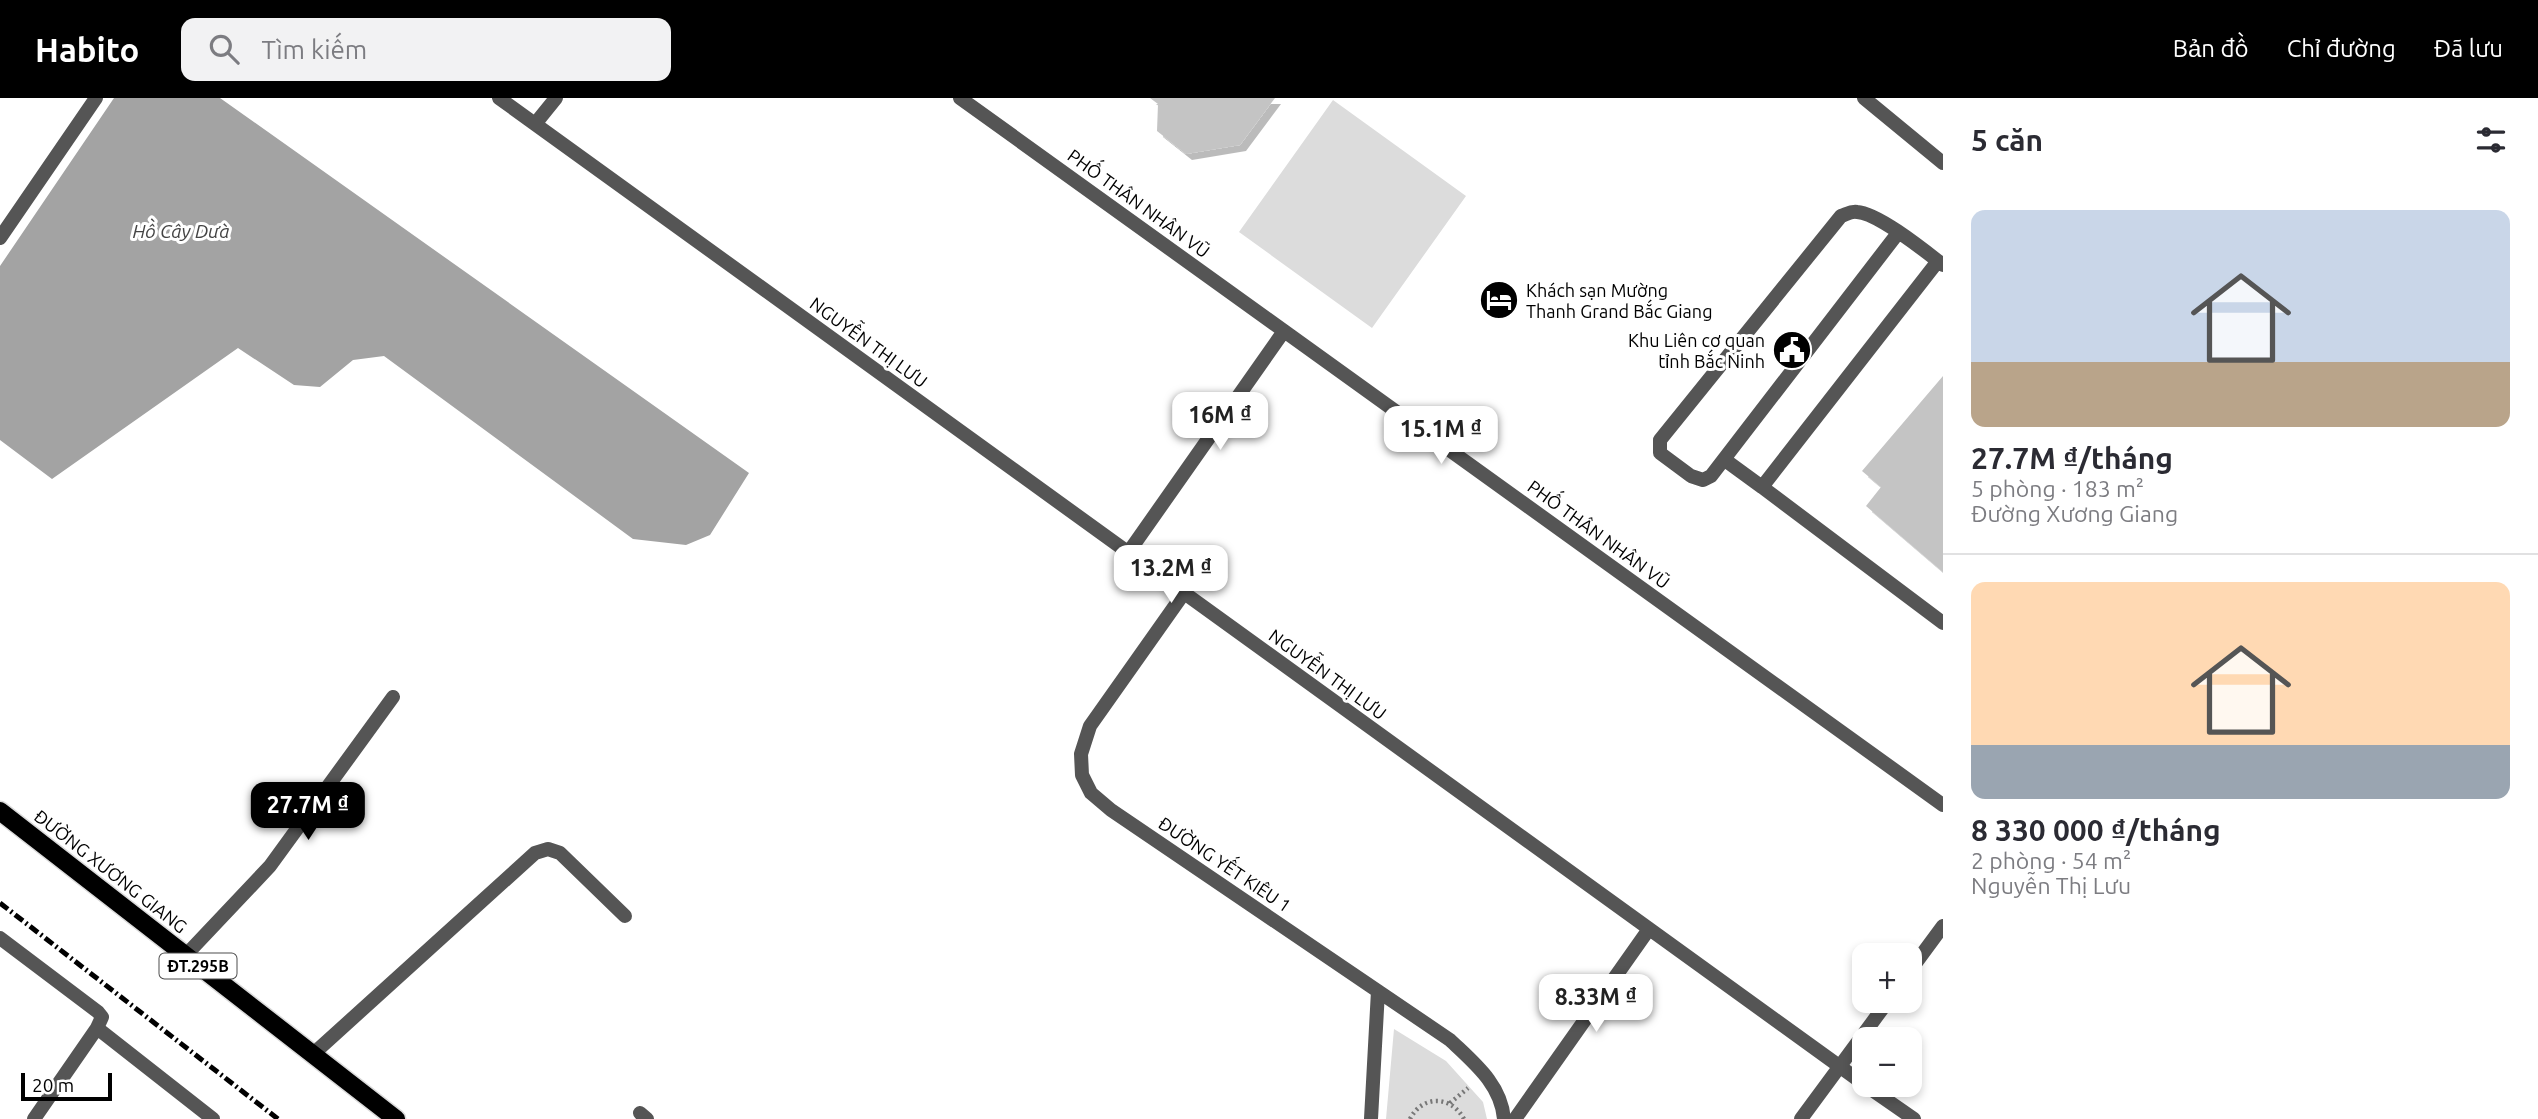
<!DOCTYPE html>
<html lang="vi">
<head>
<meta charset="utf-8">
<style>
  body { margin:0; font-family:Ubuntu,sans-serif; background:#f2f2f3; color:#2b2b33; height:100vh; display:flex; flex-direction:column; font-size:26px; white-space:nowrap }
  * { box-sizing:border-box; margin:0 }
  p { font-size:23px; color:#7c7c81 }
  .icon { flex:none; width:38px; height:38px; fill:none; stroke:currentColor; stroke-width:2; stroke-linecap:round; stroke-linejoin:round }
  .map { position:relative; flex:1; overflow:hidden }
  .details { display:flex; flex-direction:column; background:#fff; width:595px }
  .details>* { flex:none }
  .tools { position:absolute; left:1852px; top:845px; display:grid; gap:14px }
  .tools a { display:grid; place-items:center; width:70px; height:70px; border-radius:14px; background:#fff; box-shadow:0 4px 10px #0003; font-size:35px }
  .scale { position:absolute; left:21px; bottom:18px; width:91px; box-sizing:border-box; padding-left:7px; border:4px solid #000; border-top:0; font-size:19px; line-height:24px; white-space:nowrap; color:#000; -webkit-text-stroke:5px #fff; paint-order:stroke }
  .price { position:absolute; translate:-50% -60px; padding:0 16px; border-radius:14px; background:#fff; color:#222; font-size:23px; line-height:46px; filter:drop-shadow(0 2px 4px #0008) }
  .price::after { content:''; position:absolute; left:50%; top:42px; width:21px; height:16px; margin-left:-10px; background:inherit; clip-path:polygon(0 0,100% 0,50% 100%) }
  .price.selected { background:#000; color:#fff }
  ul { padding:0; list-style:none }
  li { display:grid; align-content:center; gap:14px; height:371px; padding:0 28px }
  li+li { border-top:2px solid #e1e1e2 }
  li span { display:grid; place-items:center; height:217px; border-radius:14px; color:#555 }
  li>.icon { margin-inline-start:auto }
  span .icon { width:126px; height:126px; fill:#fffc; stroke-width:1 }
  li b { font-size:30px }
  h2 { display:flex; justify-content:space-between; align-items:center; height:84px; padding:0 28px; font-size:30px }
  header { display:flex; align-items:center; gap:42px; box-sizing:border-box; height:98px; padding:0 35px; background:#000; color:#fff }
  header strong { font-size:33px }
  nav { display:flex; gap:38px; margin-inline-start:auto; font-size:24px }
  .search { width:490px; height:63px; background:#f2f2f3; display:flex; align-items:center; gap:18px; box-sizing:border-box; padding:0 24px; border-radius:14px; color:#7c7c81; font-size:26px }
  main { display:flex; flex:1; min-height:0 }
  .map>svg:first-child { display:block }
  .green { fill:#dcdcdc }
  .water { fill:#a3a3a3 }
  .building { fill:#c4c4c4; filter:url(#shadow) }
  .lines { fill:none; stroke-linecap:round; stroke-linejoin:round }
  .primary-casing { stroke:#dbdbdb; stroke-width:21 }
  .path { stroke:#777; stroke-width:4.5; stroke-dasharray:2 3.5; stroke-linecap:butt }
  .service { stroke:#555; stroke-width:14 }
  .minor { stroke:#555; stroke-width:14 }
  .tertiary { stroke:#555; stroke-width:14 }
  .primary { stroke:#000; stroke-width:18 }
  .rail { stroke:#000; stroke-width:5; stroke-dasharray:10 3.5 2 3.5; stroke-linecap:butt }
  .labels { text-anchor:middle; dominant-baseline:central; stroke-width:6; stroke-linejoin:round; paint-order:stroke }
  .shield { fill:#fff; stroke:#4c4c4c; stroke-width:2 }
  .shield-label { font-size:16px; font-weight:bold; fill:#000 }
  .street-label { font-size:18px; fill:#000; stroke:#fff }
  .poi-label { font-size:18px; fill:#000; stroke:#fff; text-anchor:start }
  .water-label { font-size:19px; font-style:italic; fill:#444; stroke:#fff }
</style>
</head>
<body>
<header>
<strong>Habito</strong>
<div class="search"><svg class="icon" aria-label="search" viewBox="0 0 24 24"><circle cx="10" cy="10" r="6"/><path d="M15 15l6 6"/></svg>Tìm kiếm</div>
<nav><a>Bản đồ</a><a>Chỉ đường</a><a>Đã lưu</a></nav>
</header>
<main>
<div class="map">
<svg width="1943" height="1021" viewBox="0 0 1943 1021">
  <defs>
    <filter id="shadow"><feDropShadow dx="6" dy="6" stdDeviation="0" flood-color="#0004"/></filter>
  </defs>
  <rect width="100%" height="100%" fill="#fff"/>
  <path class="green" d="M1333,2l133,96 -94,132 -133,-96z
    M1394,931l52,32 37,41 4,17h-101z"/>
  <path class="water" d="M114,0h106l529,375 -39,62 -24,10 -53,-6 -249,-183 -31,4 -33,27 -26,-2 -56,-37 -186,131 -52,-39v-174z"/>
  <path class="building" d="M1150,0h125l-35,47 -54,9 -29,-23 1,-27z
    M1943,278v196l-77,-66 15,-19 -19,-16z"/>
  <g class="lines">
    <g class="primary-casing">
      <path id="primary" d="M0,713l396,308"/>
    </g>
    <path class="path" d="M1450,1005l18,-15
      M1410,1021c12,-24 41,-24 54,0"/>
    <path class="service" d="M1898,135l-187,243 -8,4 -12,-4 -31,-23v-13l181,-224c6,-2 10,-5 16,-4 21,1 68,39 86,53
      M1725,362l37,27 176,-226
      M1762,389l181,136
      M1184,495l-94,133 -9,28 1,21 9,18 20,17 339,230c24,23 51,44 54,79
      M312,957l223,-202 13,-4 12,4 65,63
      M640,1015l7,6
      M1371,1021l7,-128"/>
    <path class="minor" d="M499,0l1365,986
      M960,0l983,707
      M535,26l21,-26
      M0,140l96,-140
      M1128,455l156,-222
      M0,840l98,74 4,5 -5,11 -63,91
      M185,858l85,-90 123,-169
      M1909,874l34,-46
      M97,930l116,91
      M1865,987l49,34
      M1515,1021l134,-190
      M1801,1021l87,-118"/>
    <path class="tertiary" d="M1864,0l79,65"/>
    <use href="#primary" class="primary"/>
    <path class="rail" d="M0,805l278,216"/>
  </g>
  <defs>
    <g id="hotel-disc" transform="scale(2.0125)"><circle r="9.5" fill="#000" stroke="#fff"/><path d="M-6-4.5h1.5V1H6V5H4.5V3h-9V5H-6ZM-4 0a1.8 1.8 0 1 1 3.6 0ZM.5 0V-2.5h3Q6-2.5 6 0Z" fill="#fff"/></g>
    <g id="civic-disc" transform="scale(2.0125)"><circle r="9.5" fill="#000" stroke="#fff"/><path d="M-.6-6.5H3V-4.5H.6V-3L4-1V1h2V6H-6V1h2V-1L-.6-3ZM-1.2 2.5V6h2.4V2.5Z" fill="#fff"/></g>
  </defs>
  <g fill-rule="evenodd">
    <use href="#hotel-disc" x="1499" y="202"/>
    <use href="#civic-disc" x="1792" y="252"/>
  </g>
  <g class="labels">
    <rect class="shield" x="159.5" y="855.5" width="77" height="25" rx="5"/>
    <g class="shield-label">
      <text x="198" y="868">ĐT.295B</text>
    </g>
    <g class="street-label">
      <text transform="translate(1139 105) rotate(36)">PHỐ THÂN NHÂN VŨ</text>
      <text transform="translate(869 244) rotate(36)">NGUYỄN THỊ LƯU</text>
      <text transform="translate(1599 436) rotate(36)">PHỐ THÂN NHÂN VŨ</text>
      <text transform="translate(1328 576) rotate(36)">NGUYỄN THỊ LƯU</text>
      <text transform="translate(1225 766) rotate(34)">ĐƯỜNG YẾT KIÊU 1</text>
      <text transform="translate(111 773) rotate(38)">ĐƯỜNG XƯƠNG GIANG</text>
    </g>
    <g class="poi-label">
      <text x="1526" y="192">Khách sạn Mường<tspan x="1526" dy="21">Thanh Grand Bắc Giang</tspan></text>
      <text x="1765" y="242" text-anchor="end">Khu Liên cơ quan<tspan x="1765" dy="21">tỉnh Bắc Ninh</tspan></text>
    </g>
    <g class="water-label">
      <text x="181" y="133">Hồ Cây Dừa</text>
    </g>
  </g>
</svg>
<div class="tools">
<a>+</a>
<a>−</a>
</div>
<div class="scale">20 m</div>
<b class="price" style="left:1220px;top:354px">16M ₫</b>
<b class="price" style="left:1441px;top:368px">15.1M ₫</b>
<b class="price" style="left:1171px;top:507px">13.2M ₫</b>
<b class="price selected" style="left:308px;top:744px">27.7M ₫</b>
<b class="price" style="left:1596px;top:936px">8.33M ₫</b>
</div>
<section class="details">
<h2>5 căn<svg class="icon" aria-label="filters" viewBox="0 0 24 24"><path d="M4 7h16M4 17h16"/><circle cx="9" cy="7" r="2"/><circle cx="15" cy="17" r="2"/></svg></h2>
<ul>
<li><span style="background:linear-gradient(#c9d6e8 70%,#b9a48a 0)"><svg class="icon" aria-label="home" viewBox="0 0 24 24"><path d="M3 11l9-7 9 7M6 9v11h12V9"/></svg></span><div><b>27.7M ₫/tháng</b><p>5 phòng · 183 m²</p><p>Đường Xương Giang</p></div></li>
<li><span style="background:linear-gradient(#ffd9b3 75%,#9aa5b1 0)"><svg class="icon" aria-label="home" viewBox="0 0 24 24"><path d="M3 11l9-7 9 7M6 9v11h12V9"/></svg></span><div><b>8 330 000 ₫/tháng</b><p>2 phòng · 54 m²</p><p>Nguyễn Thị Lưu</p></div></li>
</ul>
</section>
</main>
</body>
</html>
